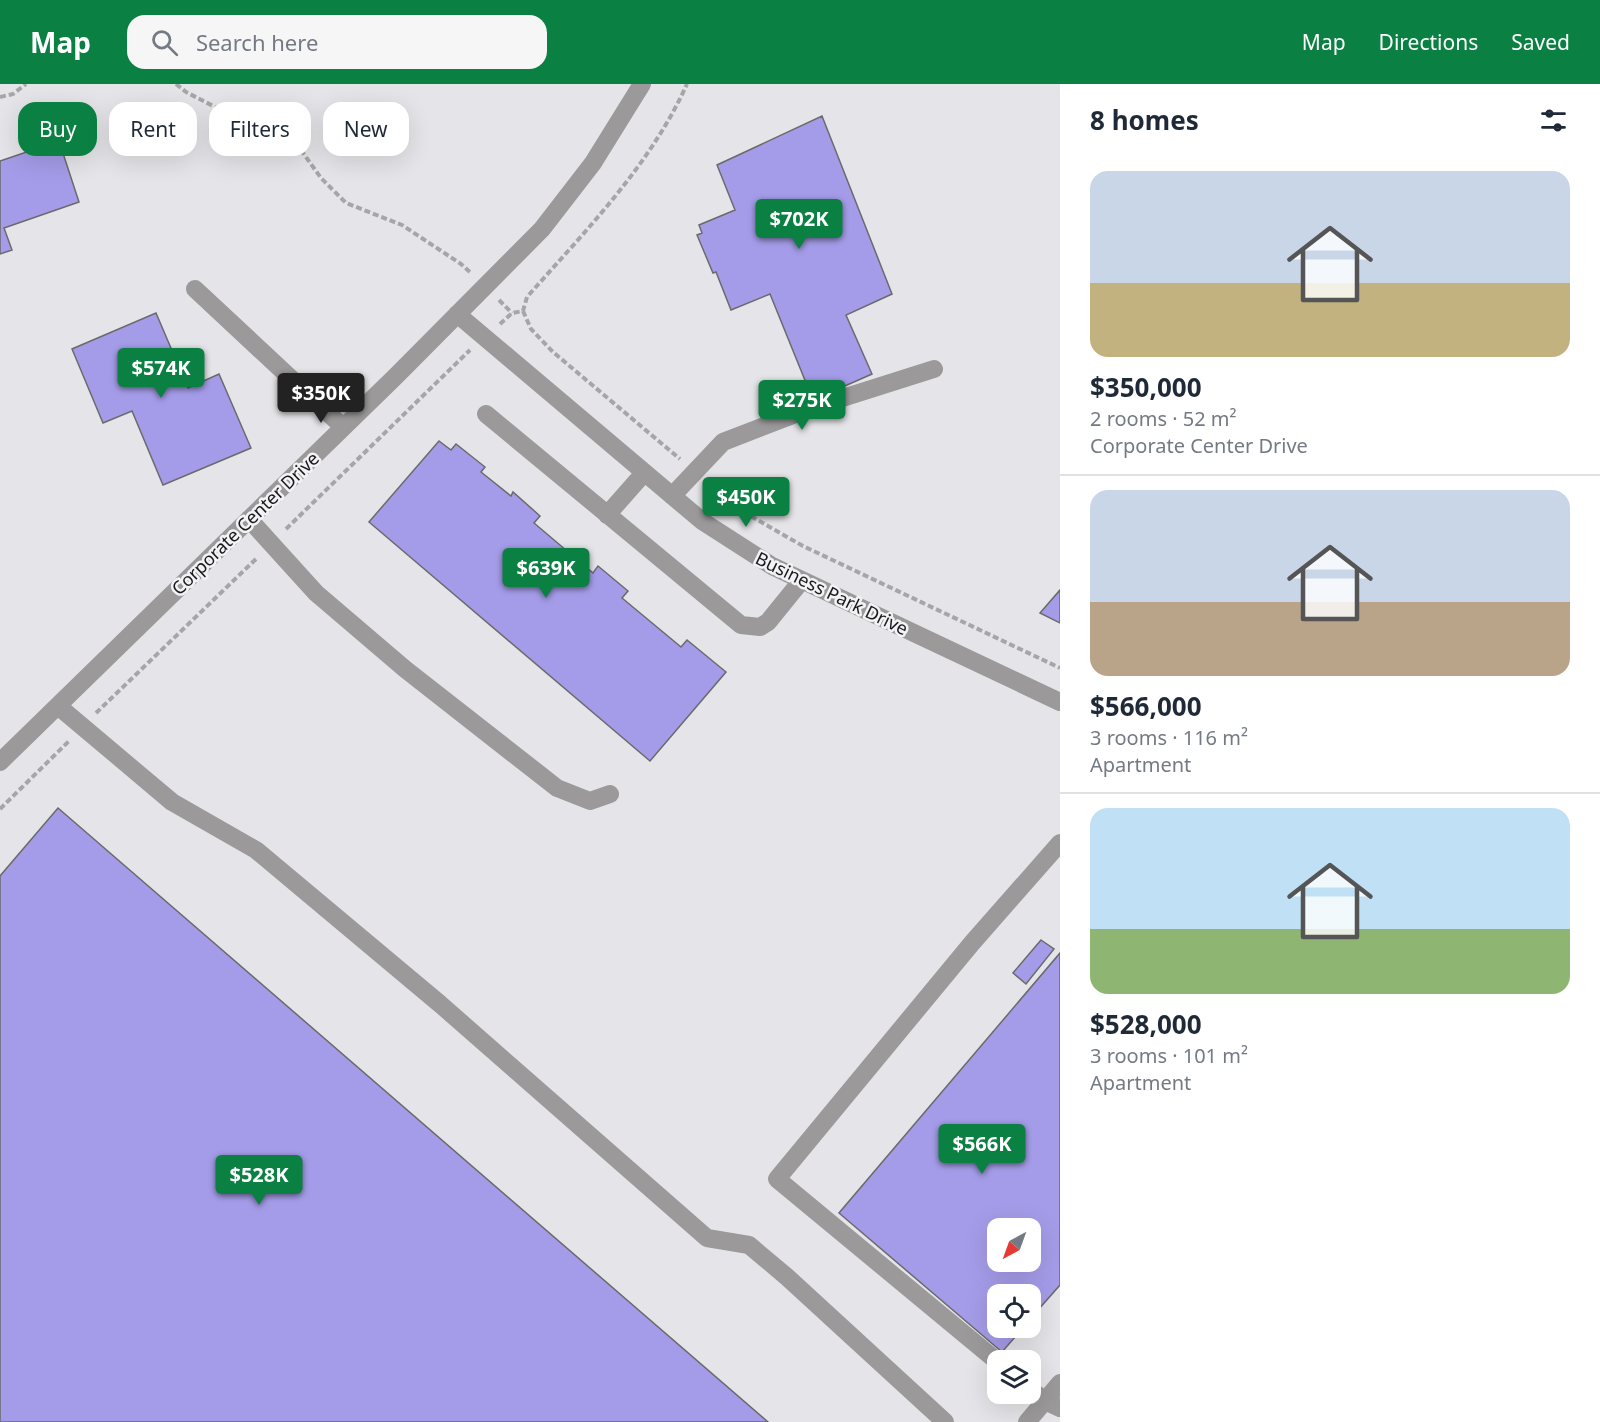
<!DOCTYPE html>
<html lang="en">
<head>
<meta charset="utf-8">
<style>
  body { margin:0; font-family:"Noto Sans",sans-serif; background:#f6f6f7; color:#1f2937; height:100vh; display:flex; flex-direction:column; font-size:22px; white-space:nowrap }
  * { box-sizing:border-box; margin:0 }
  p { font-size:20px; color:#747a83 }
  .icon { flex:none; width:33px; height:33px; fill:none; stroke:currentColor; stroke-width:2; stroke-linecap:round; stroke-linejoin:round }
  .map { position:relative; flex:1; overflow:hidden }
  .sheet { display:flex; flex-direction:column; background:#fff; width:540px }
  .sheet>* { flex:none }
  .banner { position:absolute; left:18px; top:18px; width:570px; height:54px; display:flex; gap:12px }
  .needle { width:39px; rotate:221deg }
  .tools { position:absolute; left:987px; top:1134px; display:grid; gap:12px }
  .tools a { display:grid; place-items:center; width:54px; height:54px; border-radius:12px; background:#fff; box-shadow:0 6px 24px #0002; font-size:30px }
  .price { position:absolute; translate:-50% -51px; padding:0 14px; border-radius:6px; background:#0b8043; color:#fff; font-size:20px; line-height:39px; filter:drop-shadow(0 2px 3px #0008) }
  .price::after { content:''; position:absolute; left:50%; top:36px; width:18px; height:14px; margin-left:-9px; background:inherit; clip-path:polygon(0 0,100% 0,50% 100%) }
  .price.selected { background:#222; color:#fff }
  ul { padding:0; list-style:none }
  li { display:grid; align-content:center; gap:12px; height:318px; padding:0 30px }
  li+li { border-top:2px solid #e0e1e3 }
  li span { display:grid; place-items:center; height:186px; border-radius:18px; color:#555 }
  li>.icon { margin-inline-start:auto }
  span .icon { width:108px; height:108px; fill:#fffc; stroke-width:1 }
  li b { font-size:26px }
  h2 { display:flex; justify-content:space-between; align-items:center; height:72px; padding:0 30px; font-size:26px }
  .tag { padding:0 21px; border-radius:18px; background:#fff; box-shadow:0 6px 24px #0002; font-size:21px; line-height:54px }
  .tag.selected { background:#0b8043; color:#fff }
  header { display:flex; align-items:center; gap:36px; box-sizing:border-box; height:84px; padding:0 30px; background:#0b8043; color:#fff }
  header strong { font-size:28px }
  nav { display:flex; gap:33px; margin-inline-start:auto; font-size:21px }
  .search { width:420px; height:54px; background:#f6f6f7; display:flex; align-items:center; gap:15px; box-sizing:border-box; padding:0 21px; border-radius:18px; color:#747a83; font-size:22px }
  main { display:flex; flex:1; min-height:0 }
  .map>svg:first-child { display:block }
  .building { fill:#a59ce9; stroke:#6a6a6d; stroke-width:1.5; fill-rule:evenodd }
  .lines { fill:none; stroke-linecap:round; stroke-linejoin:round }
  .path { stroke:#a6a6a9; stroke-width:4; stroke-dasharray:6 3; stroke-linecap:butt }
  .minor { stroke:#9b9999; stroke-width:18 }
  .labels { text-anchor:middle; dominant-baseline:central; stroke-width:5; stroke-linejoin:round; paint-order:stroke }
  .street-label { font-size:18px; fill:#19191a; stroke:#f3f2f6 }
</style>
</head>
<body>
<header>
<strong>Map</strong>
<div class="search"><svg class="icon" aria-label="search" viewBox="0 0 24 24"><circle cx="10" cy="10" r="6"/><path d="M15 15l6 6"/></svg>Search here</div>
<nav><a>Map</a><a>Directions</a><a>Saved</a></nav>
</header>
<main>
<div class="map">
<svg width="1060" height="1338" viewBox="0 0 1060 1338">
  <rect width="100%" height="100%" fill="#e5e5e9"/>
  <path class="building" d="M822,32l70,178 -46,21 26,59 -59,26 -43,-106 -39,16 -15,-38 -3,1 -16,-38 5,-2 -3,-8 36,-15 -18,-45z
    M59,57l20,61 -75,26 8,22 -12,4v-93z
    M156,229l32,75 31,-14 32,74 -88,37 -31,-74 -29,12 -31,-74z
    M439,357l12,9 5,-6 29,23 -4,5 30,24 2,-4 27,24 -6,7 59,50 5,-7 30,25 -6,7 59,49 6,-7 39,32 -76,89 -281,-239z
    M1060,506v33l-20,-10z
    M58,724l710,614h-768v-546z
    M1041,856l13,9 -28,35 -13,-11z
    M1060,869v332l-30,34v-25h-32v34h25l-21,24 -163,-139zM998,1144h32v34h-32z"/>
  <g class="lines">
    <path class="path" d="M176,0l10,8 35,18 40,8 37,28 23,32 25,25 56,22 59,39 11,10
      M0,13l13,-3 13,-10
      M499,216l13,13
      M523,227l8,18 22,23 127,107
      M500,240l12,-11 11,-2 4,-14c59,-67 123,-131 160,-213
      M708,400l32,26 63,36 257,122
      M286,445l184,-179
      M96,629l161,-155
      M0,725l70,-69"/>
    <path class="minor" d="M195,205l148,138
      M457,230l245,207 70,45 288,136
      M486,330l255,211 19,2 8,-5 34,-42
      M672,412l51,-54 88,-34 123,-39
      M607,431l37,-42
      M249,435l67,74 89,76 152,119 33,13 20,-7
      M58,622l114,96 84,48 184,154 267,234 42,7 38,32 158,145
      M0,678l396,-386 146,-147 51,-66 49,-79
      M998,1278l-221,-183 195,-236 88,-100
      M1030,1305l15,12 15,7
      M1027,1338l33,-39"/>
  </g>
  <g class="labels">
    <g class="street-label">
      <text transform="translate(245 439) rotate(-44)">Corporate Center Drive</text>
      <text transform="translate(832 509) rotate(26)">Business Park Drive</text>
    </g>
  </g>
</svg>
<div class="tools">
<a><svg class="needle" viewBox="-14 -14 28 28"><path d="M0-13l5 13h-10z" fill="#e53935"/><path d="M0 13l5-13h-10z" fill="#747a83"/></svg></a>
<a><svg class="icon" aria-label="locate" viewBox="0 0 24 24"><circle cx="12" cy="12" r="6"/><path d="M12 2v4M12 18v4M2 12h4M18 12h4"/></svg></a>
<a><svg class="icon" aria-label="layers" viewBox="0 0 24 24"><path d="M12 4l9 5-9 5-9-5zM3 14l9 5 9-5"/></svg></a>
</div>
<b class="price" style="left:799px;top:166px">$702K</b>
<b class="price" style="left:161px;top:315px">$574K</b>
<b class="price selected" style="left:321px;top:340px">$350K</b>
<b class="price" style="left:802px;top:347px">$275K</b>
<b class="price" style="left:746px;top:444px">$450K</b>
<b class="price" style="left:546px;top:515px">$639K</b>
<b class="price" style="left:982px;top:1091px">$566K</b>
<b class="price" style="left:259px;top:1122px">$528K</b>
<div class="banner">
<a class="tag selected">Buy</a>
<a class="tag">Rent</a>
<a class="tag">Filters</a>
<a class="tag">New</a>
</div>
</div>
<section class="sheet">
<h2>8 homes<svg class="icon" aria-label="filters" viewBox="0 0 24 24"><path d="M4 7h16M4 17h16"/><circle cx="9" cy="7" r="2"/><circle cx="15" cy="17" r="2"/></svg></h2>
<ul>
<li><span style="background:linear-gradient(#c9d6e8 60%,#c2b280 0)"><svg class="icon" aria-label="home" viewBox="0 0 24 24"><path d="M3 11l9-7 9 7M6 9v11h12V9"/></svg></span><div><b>$350,000</b><p>2 rooms · 52 m²</p><p>Corporate Center Drive</p></div></li>
<li><span style="background:linear-gradient(#c9d6e8 60%,#b9a48a 0)"><svg class="icon" aria-label="home" viewBox="0 0 24 24"><path d="M3 11l9-7 9 7M6 9v11h12V9"/></svg></span><div><b>$566,000</b><p>3 rooms · 116 m²</p><p>Apartment</p></div></li>
<li><span style="background:linear-gradient(#bfe0f5 65%,#8fb573 0)"><svg class="icon" aria-label="home" viewBox="0 0 24 24"><path d="M3 11l9-7 9 7M6 9v11h12V9"/></svg></span><div><b>$528,000</b><p>3 rooms · 101 m²</p><p>Apartment</p></div></li>
</ul>
</section>
</main>
</body>
</html>
